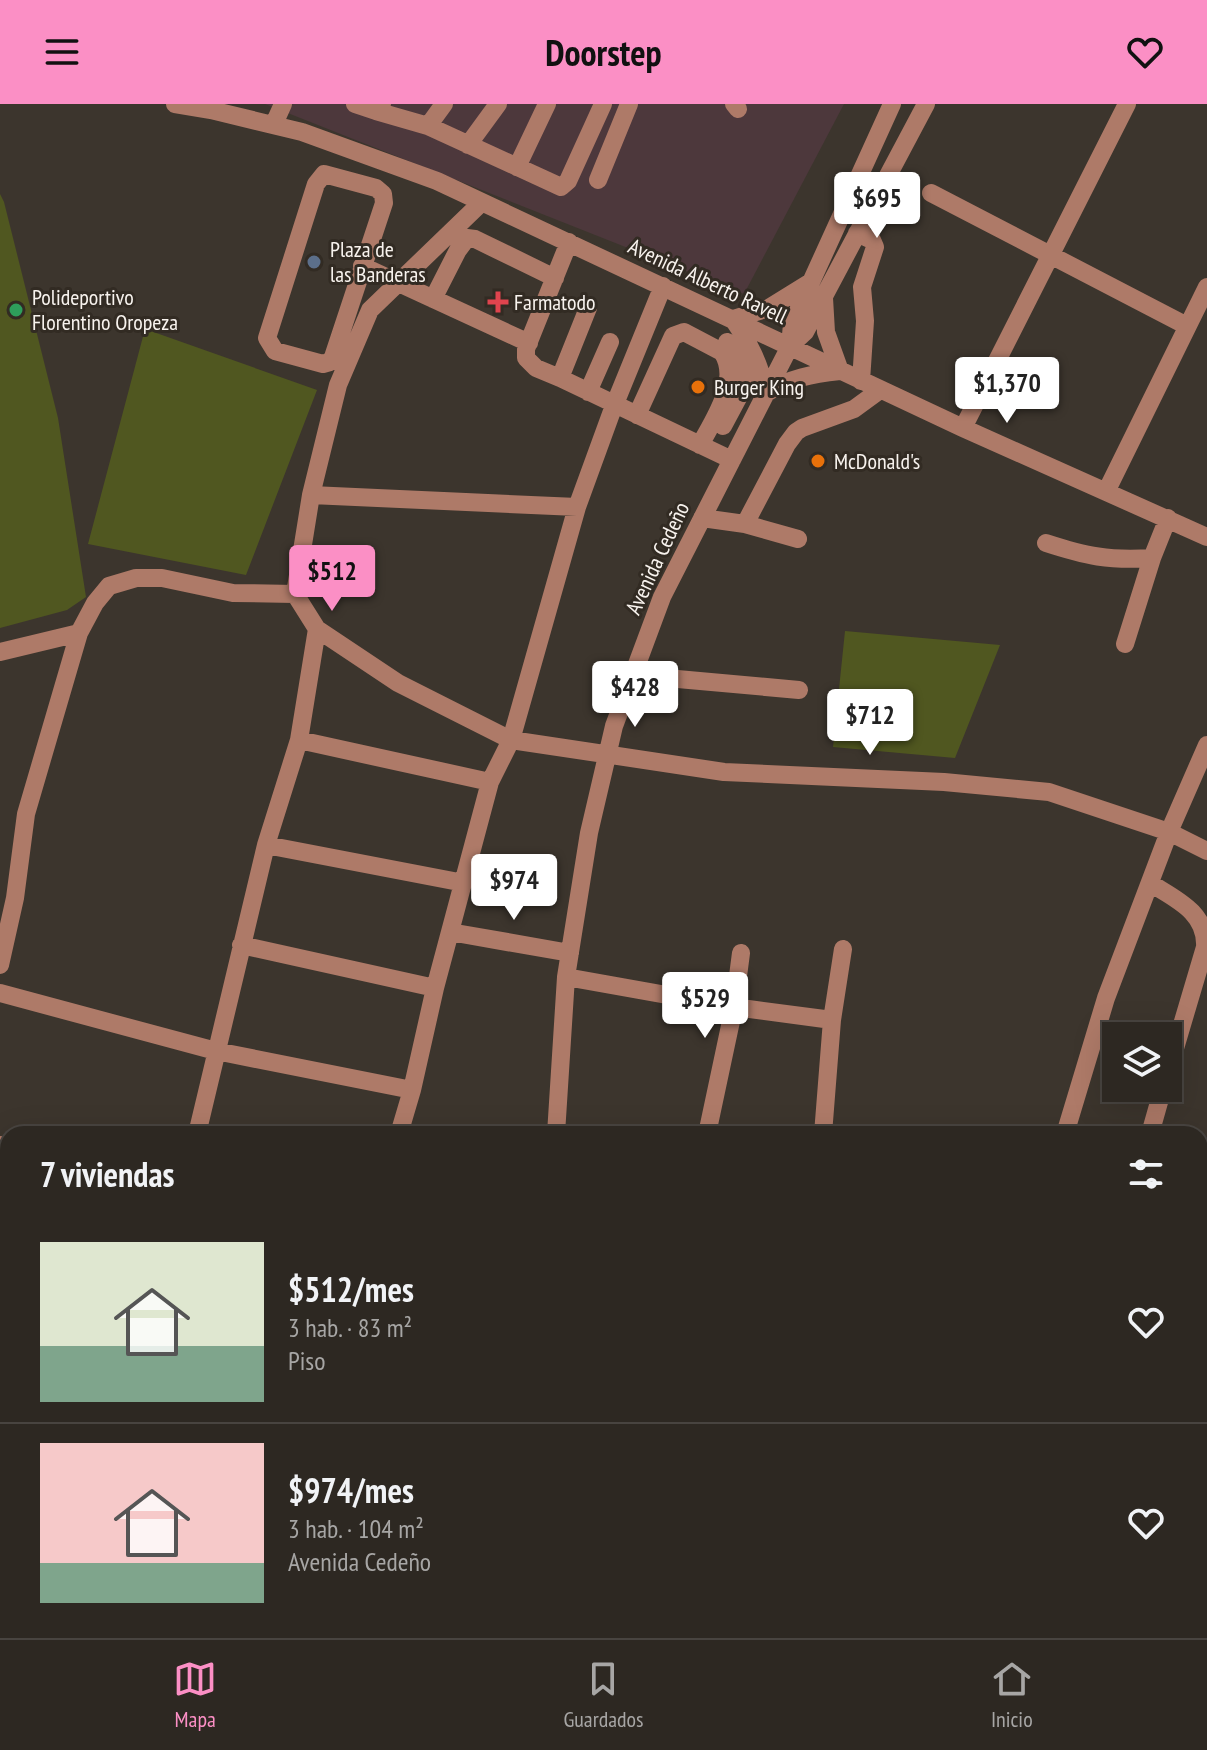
<!DOCTYPE html>
<html lang="es">
<head>
<meta charset="utf-8">
<style>
  body { margin:0; font-family:"PT Sans Narrow",sans-serif; background:#39342f; color:#f1f3f6; height:100vh; display:flex; flex-direction:column; font-size:30px; white-space:nowrap }
  * { box-sizing:border-box; margin:0 }
  p { font-size:26px; color:#a7a6a5 }
  .icon { flex:none; width:44px; height:44px; fill:none; stroke:currentColor; stroke-width:2; stroke-linecap:round; stroke-linejoin:round }
  .map { position:relative; flex:1; overflow:hidden }
  .drawer { position:absolute; left:0px; top:1022px; width:1208px; height:512px; display:flex; flex-direction:column; background:#2d2822; border-radius:24px 24px 0 0; box-shadow:0 8px 32px #0002,0 0 0 2px #484440 }
  .drawer>* { flex:none }
  .buttons { position:absolute; left:1102px; top:918px; display:grid; gap:16px }
  .buttons a { display:grid; place-items:center; width:80px; height:80px; border-radius:0px; background:#2d2822; box-shadow:0 8px 32px #0002,0 0 0 2px #484440; font-size:40px }
  .price { position:absolute; translate:-50% -68px; padding:0 18px; border-radius:8px; background:#fff; color:#222; font-size:26px; line-height:52px; filter:drop-shadow(0 2px 4px #0008) }
  .price::after { content:''; position:absolute; left:50%; top:48px; width:24px; height:18px; margin-left:-12px; background:inherit; clip-path:polygon(0 0,100% 0,50% 100%) }
  .price.active { background:#fb8fc5; color:#111 }
  ul { padding:0; list-style:none }
  li { display:flex; align-items:center; gap:24px; height:200px; padding:0 40px }
  li+li { border-top:2px solid #484440 }
  li span { display:grid; place-items:center; flex:none; width:224px; height:160px; border-radius:0px; color:#555 }
  li>.icon { margin-inline-start:auto }
  span .icon { width:96px; height:96px; fill:#fffc; stroke-width:1 }
  li b { font-size:34px }
  h2 { display:flex; justify-content:space-between; align-items:center; height:96px; padding:0 40px; font-size:34px }
  header { display:flex; justify-content:space-between; align-items:center; height:104px; padding:0 40px; background:#fb8fc5; color:#111; font-size:36px; font-weight:600 }
  .dock { display:flex; justify-content:space-around; align-items:center; height:112px; border-top:2px solid #484440; background:#2d2822; font-size:22px; color:#a7a6a5 }
  .dock a { display:grid; justify-items:center; gap:4px }
  .dock .active { color:#fb8fc5 }
  .map>svg:first-child { display:block }
  .education { fill:#4d383c }
  .green { fill:#505720 }
  .lines { fill:none; stroke-linecap:round; stroke-linejoin:round }
  .minor { stroke:#ae7a68; stroke-width:18 }
  .service-dot { fill:#5c6f8a; stroke:#322b23; stroke-width:3 }
  .health-dot { fill:#e0444e; stroke:#322b23; stroke-width:3 }
  .leisure-dot { fill:#2e9e5b; stroke:#322b23; stroke-width:3 }
  .food-dot { fill:#e8710a; stroke:#322b23; stroke-width:3 }
  .labels { text-anchor:middle; dominant-baseline:central; stroke-width:6; stroke-linejoin:round; paint-order:stroke }
  .poi-label { font-size:22px; fill:#f8f3ee; stroke:#322b23; text-anchor:start }
  .street-label { font-size:22px; fill:#f8f3ee; stroke:#322b23 }
</style>
</head>
<body>
<header><svg class="icon" aria-label="menu" viewBox="0 0 24 24"><path d="M4 6h16M4 12h16M4 18h16"/></svg>Doorstep<svg class="icon" aria-label="heart" viewBox="0 0 24 24"><path d="M12 20l-8-8c-3-5 5-10 8-4 3-6 11-1 8 4z"/></svg></header>
<div class="map">
<svg width="1207" height="1534" viewBox="0 0 1207 1534">
  <rect width="100%" height="100%" fill="#3c352d"/>
  <path class="education" d="M265,0h579l-100,190z"/>
  <path class="green" d="M0,90l4,8 54,216 28,179 -19,13 -67,18z
    M145,225l172,61 -71,185 -158,-31z
    M845,527l155,14 -45,113 -122,-11z"/>
  <g class="lines">
    <path class="minor" d="M175,0l36,6 91,22 135,49 526,247 244,109
      M355,0l21,7
      M382,0l-6,7 52,15 133,61 7,-6 35,-77
      M734,0l4,5
      M274,20l9,-20
      M428,22l16,-22
      M468,41l30,-41
      M517,63l30,-63
      M324,70l52,14 7,6 1,9 -51,154 -3,5 -7,2 -48,-13 -8,-13 49,-154z
      M598,76l31,-76
      M931,89l256,133
      M857,129l15,7 3,7 -13,40 3,34 -4,60
      M569,138l-43,107v9l10,10 24,10 28,-70
      M362,162l167,77
      M811,178l-42,26 -36,11c16,24 27,45 33,74 24,-15 46,-19 74,-22l-14,-39 -2,-34
      M433,195l25,-49 9,-12 8,1 80,39
      M790,242l2,-22 100,-220
      M560,274l172,82
      M588,288l22,-50
      M637,311l36,-79 11,-4 38,20c19,28 -8,67 -22,93
      M723,322l23,-43 -6,-23 -13,-18
      M963,324l164,-324
      M1106,388l101,-205
      M311,391l266,12
      M702,414l43,6
      M798,435l-53,-15 42,-80 9,-12 6,-4 52,-19 26,-19
      M1046,439c40,13 63,18 106,15l16,-40
      M317,525l81,54 113,57 213,32 220,10 105,10 120,40 38,19
      M1125,540l27,-86
      M0,548l79,-19
      M633,571l166,15
      M299,636l191,42
      M266,741l198,38
      M1150,779c25,16 57,29 55,64l-37,125
      M450,828l120,21
      M241,841l194,43
      M0,861l15,-67 11,-84 53,-181 16,-30 14,-17 27,-8h26l71,15 62,1
      M566,873l168,30 98,13
      M0,889l216,58 196,39
      M197,1030l69,-289 33,-105 18,-111 -22,-35 16,-99 27,-110 32,-75 112,-108
      M399,1030l13,-44 23,-102 55,-206 21,-42 66,-233 35,-96 51,-125
      M556,1030l10,-157 23,-144 25,-107 48,-129 128,-251 15,-14 121,-228
      M707,1030l27,-127 7,-54
      M823,1030l9,-114 11,-71
      M1065,1030l41,-136 63,-166 38,-87
      M1150,1030l13,-46
      M0,1041l8,2
      M1200,1092l7,-1
      M0,1170l8,2
      M0,1427l8,-1
      M1200,1449l7,2
      M666,1526l26,8
      M92,1534l2,-8
      M493,1534l2,-8
      M961,1534l2,-8
      M1013,1534l2,-8"/>
  </g>
  <circle class="service-dot" cx="314" cy="158" r="8"/>
  <path class="health-dot" d="M494 186h8v8h8v8h-8v8h-8v-8h-8v-8h8z"/>
  <circle class="leisure-dot" cx="16" cy="206" r="8"/>
  <g class="food-dot">
    <circle cx="698" cy="283" r="8"/>
    <circle cx="818" cy="357" r="8"/>
  </g>
  <g class="labels">
    <g class="poi-label">
      <text x="330" y="145">Plaza de<tspan x="330" dy="25">las Banderas</tspan></text>
      <text x="32" y="193">Polideportivo<tspan x="32" dy="25">Florentino Oropeza</tspan></text>
      <text x="514" y="198">Farmatodo</text>
      <text x="714" y="283">Burger King</text>
      <text x="834" y="357">McDonald's</text>
    </g>
    <g class="street-label">
      <text transform="translate(708 177) rotate(25)">Avenida Alberto Ravell</text>
      <text transform="translate(657 454) rotate(-65)">Avenida Cedeño</text>
    </g>
  </g>
</svg>
<div class="buttons">
<a><svg class="icon" aria-label="layers" viewBox="0 0 24 24"><path d="M12 4l9 5-9 5-9-5zM3 14l9 5 9-5"/></svg></a>
</div>
<b class="price" style="left:877px;top:136px">$695</b>
<b class="price" style="left:1007px;top:321px">$1,370</b>
<b class="price active" style="left:332px;top:509px">$512</b>
<b class="price" style="left:635px;top:625px">$428</b>
<b class="price" style="left:870px;top:653px">$712</b>
<b class="price" style="left:514px;top:818px">$974</b>
<b class="price" style="left:705px;top:936px">$529</b>
<section class="drawer">
<h2>7 viviendas<svg class="icon" aria-label="filters" viewBox="0 0 24 24"><path d="M4 7h16M4 17h16"/><circle cx="9" cy="7" r="2"/><circle cx="15" cy="17" r="2"/></svg></h2>
<ul>
<li><span style="background:linear-gradient(#dfe7d0 65%,#7fa58c 0)"><svg class="icon" aria-label="home" viewBox="0 0 24 24"><path d="M3 11l9-7 9 7M6 9v11h12V9"/></svg></span><div><b>$512/mes</b><p>3 hab. · 83 m²</p><p>Piso</p></div><svg class="icon" aria-label="heart" viewBox="0 0 24 24"><path d="M12 20l-8-8c-3-5 5-10 8-4 3-6 11-1 8 4z"/></svg></li>
<li><span style="background:linear-gradient(#f6c9c9 75%,#7fa58c 0)"><svg class="icon" aria-label="home" viewBox="0 0 24 24"><path d="M3 11l9-7 9 7M6 9v11h12V9"/></svg></span><div><b>$974/mes</b><p>3 hab. · 104 m²</p><p>Avenida Cedeño</p></div><svg class="icon" aria-label="heart" viewBox="0 0 24 24"><path d="M12 20l-8-8c-3-5 5-10 8-4 3-6 11-1 8 4z"/></svg></li>
</ul>
</section>
</div>
<nav class="dock">
<a class="active"><svg class="icon" aria-label="map" viewBox="0 0 24 24"><path d="M3 6l6-2 6 2 6-2v14l-6 2-6-2-6 2zM9 4v14M15 6v14"/></svg>Mapa</a>
<a><svg class="icon" aria-label="saved" viewBox="0 0 24 24"><path d="M7 4h10v16l-5-4-5 4z"/></svg>Guardados</a>
<a><svg class="icon" aria-label="home" viewBox="0 0 24 24"><path d="M3 11l9-7 9 7M6 9v11h12V9"/></svg>Inicio</a>
</nav>
</body>
</html>
